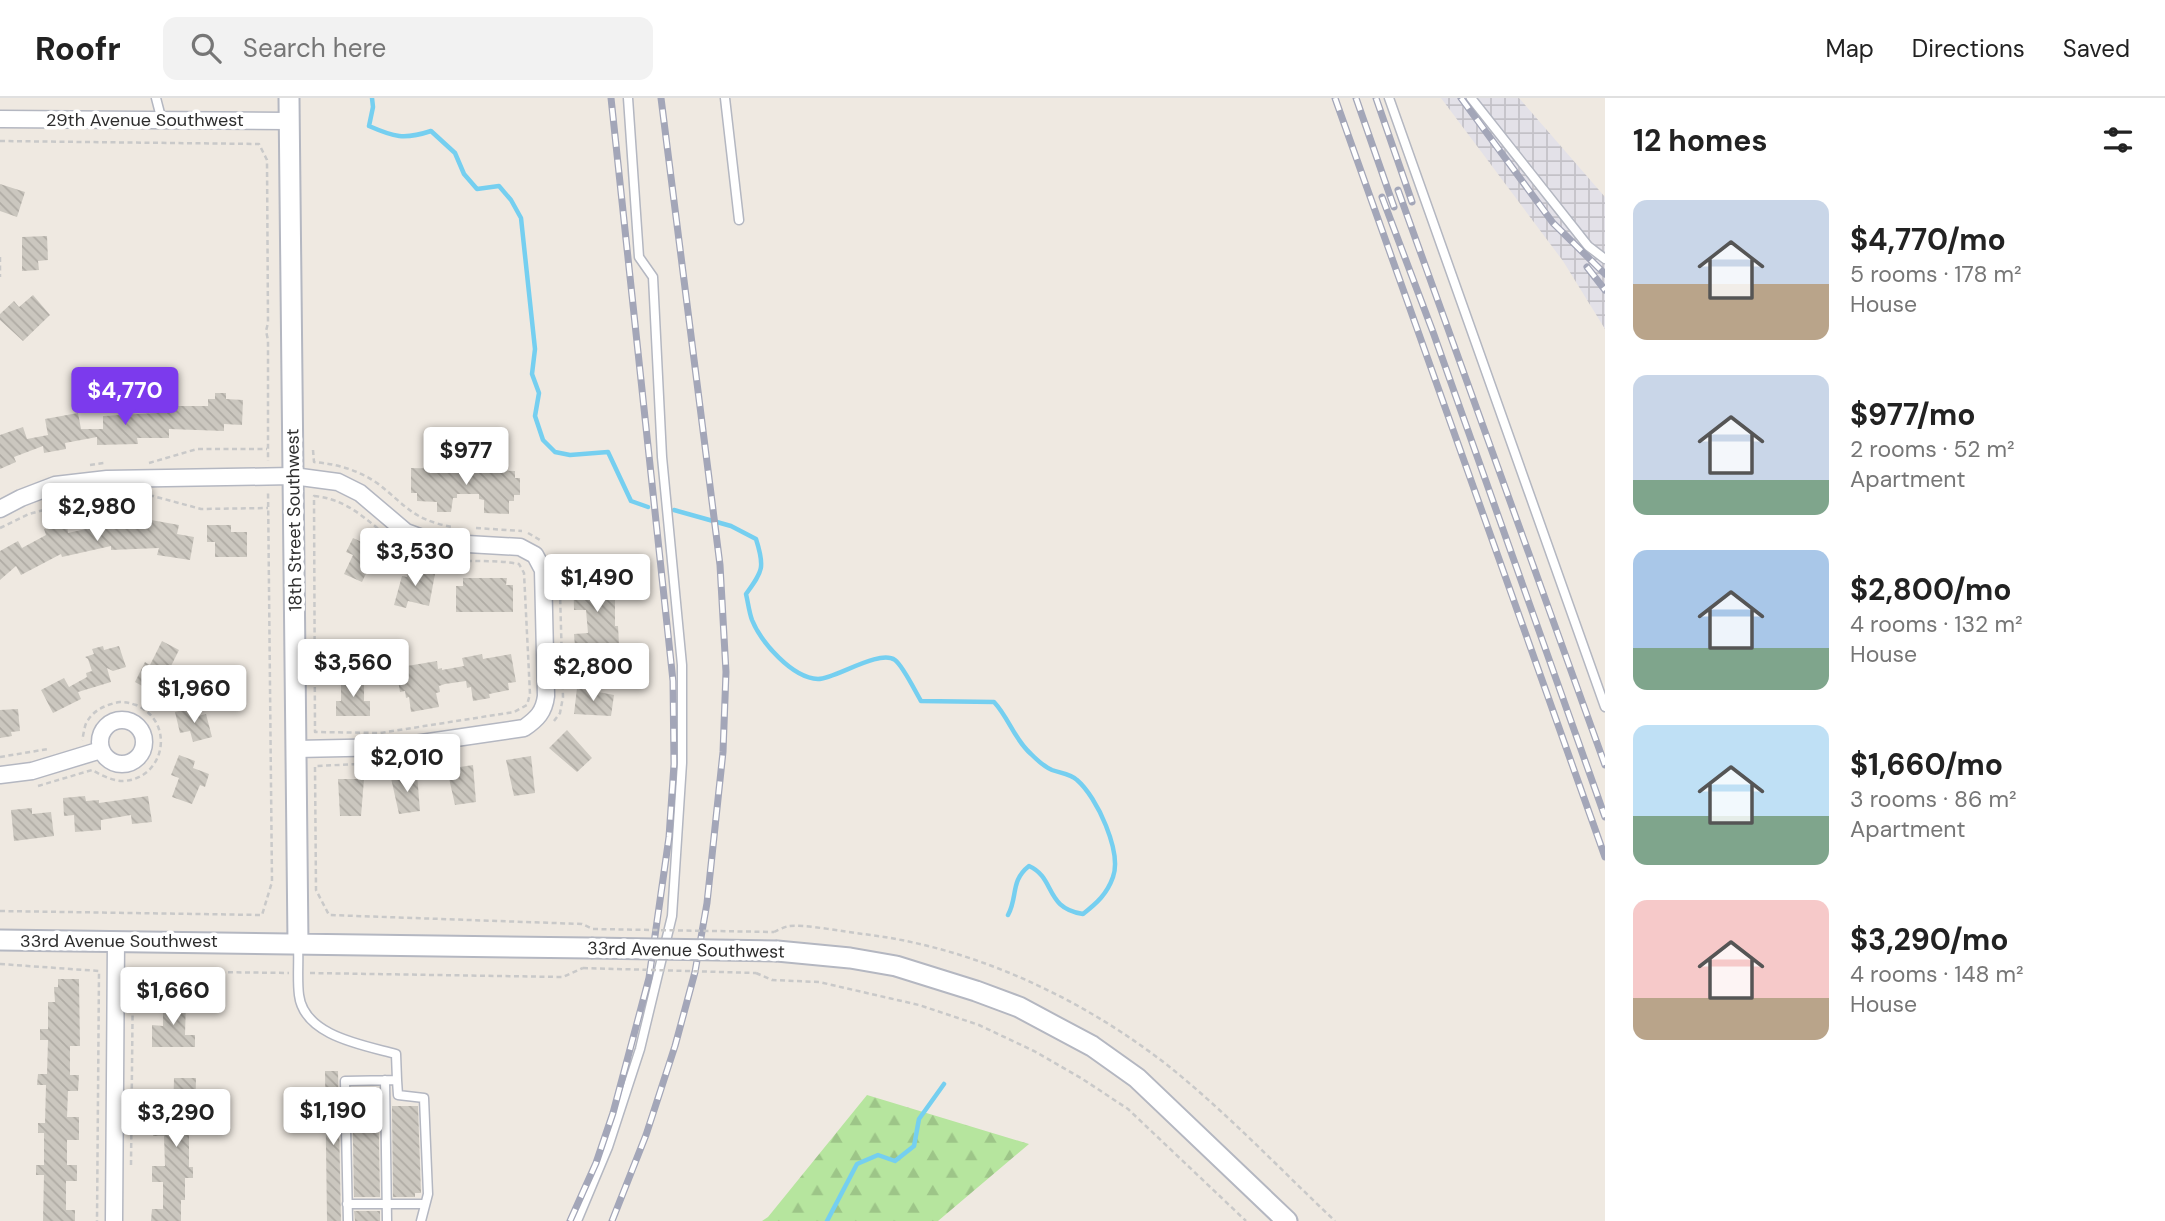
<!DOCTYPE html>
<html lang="en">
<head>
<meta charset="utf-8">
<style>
  body { margin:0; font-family:"DM Sans",sans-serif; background:#f2f2f2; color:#222; height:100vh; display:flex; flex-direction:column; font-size:26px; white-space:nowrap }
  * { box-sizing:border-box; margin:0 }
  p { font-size:23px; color:#767676 }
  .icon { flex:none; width:38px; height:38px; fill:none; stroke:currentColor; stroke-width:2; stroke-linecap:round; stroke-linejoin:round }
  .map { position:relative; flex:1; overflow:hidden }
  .sheet { display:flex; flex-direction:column; background:#fff; width:560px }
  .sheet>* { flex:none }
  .price { position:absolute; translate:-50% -60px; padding:0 16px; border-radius:7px; background:#fff; color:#222; font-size:23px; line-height:46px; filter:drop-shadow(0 2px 4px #0008) }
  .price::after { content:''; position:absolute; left:50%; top:42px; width:21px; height:16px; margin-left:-10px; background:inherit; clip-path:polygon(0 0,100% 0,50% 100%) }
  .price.on { background:#7c3aed; color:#fff }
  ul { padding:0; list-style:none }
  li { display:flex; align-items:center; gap:21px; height:175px; padding:0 28px }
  li span { display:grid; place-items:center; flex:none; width:196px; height:140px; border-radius:14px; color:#555 }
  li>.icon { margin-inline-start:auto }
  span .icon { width:84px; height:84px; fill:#fffc; stroke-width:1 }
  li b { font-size:30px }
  h2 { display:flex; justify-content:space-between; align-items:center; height:84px; padding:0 28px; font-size:30px }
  header { display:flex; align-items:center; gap:42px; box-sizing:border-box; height:98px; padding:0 35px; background:#fff; border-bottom:2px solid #e0e0e0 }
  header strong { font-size:33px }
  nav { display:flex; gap:38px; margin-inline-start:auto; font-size:24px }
  .search { width:490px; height:63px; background:#f2f2f2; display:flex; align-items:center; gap:18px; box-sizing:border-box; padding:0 24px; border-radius:14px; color:#767676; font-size:26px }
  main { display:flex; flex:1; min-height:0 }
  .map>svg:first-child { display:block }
  .industrial { fill:url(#industrial-grid) }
  .forest { fill:url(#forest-firs) }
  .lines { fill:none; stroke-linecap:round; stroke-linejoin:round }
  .stream { stroke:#75cff0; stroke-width:4.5 }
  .building { fill:url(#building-back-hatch) }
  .service-casing { stroke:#b4b7c1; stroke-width:11 }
  .minor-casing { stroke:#b4b7c1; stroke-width:19 }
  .tertiary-casing { stroke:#b4b7c1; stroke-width:23 }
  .path { stroke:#c9c9c9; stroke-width:2.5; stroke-dasharray:5 3.5; stroke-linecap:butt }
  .service { stroke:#fff; stroke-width:8 }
  .minor { stroke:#fff; stroke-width:16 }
  .tertiary { stroke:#fff; stroke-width:19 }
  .rail-casing { stroke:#a3a6b8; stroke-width:7 }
  .rail { stroke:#fff; stroke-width:4.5; stroke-dasharray:13; stroke-linecap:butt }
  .tertiary-bridge-casing { stroke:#b4b7c1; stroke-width:23; stroke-linecap:butt }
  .path-bridge { stroke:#c9c9c9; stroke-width:2.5; stroke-dasharray:5 3.5; stroke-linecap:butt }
  .tertiary-bridge { stroke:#fff; stroke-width:19 }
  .labels { text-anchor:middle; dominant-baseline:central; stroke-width:7; stroke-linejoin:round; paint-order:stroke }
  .street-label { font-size:18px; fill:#2e2e2e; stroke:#fff }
</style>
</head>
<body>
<header>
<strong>Roofr</strong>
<div class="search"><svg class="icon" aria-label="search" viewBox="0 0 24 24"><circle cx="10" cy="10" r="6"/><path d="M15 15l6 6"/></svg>Search here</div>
<nav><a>Map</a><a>Directions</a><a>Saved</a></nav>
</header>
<main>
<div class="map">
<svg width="1605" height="1123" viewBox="0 0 1605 1123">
  <defs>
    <pattern id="industrial-grid" width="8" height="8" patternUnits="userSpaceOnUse" patternTransform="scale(1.75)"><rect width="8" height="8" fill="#e3e1e8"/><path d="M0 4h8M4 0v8" fill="none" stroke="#c3c1c7"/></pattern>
    <pattern id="forest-firs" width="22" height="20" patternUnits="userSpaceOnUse" patternTransform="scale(1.75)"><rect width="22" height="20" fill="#b6e59e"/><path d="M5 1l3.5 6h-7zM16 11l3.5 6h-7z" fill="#9dc588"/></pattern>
    <pattern id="building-back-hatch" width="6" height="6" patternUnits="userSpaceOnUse" patternTransform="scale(1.75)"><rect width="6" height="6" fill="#cbc7bf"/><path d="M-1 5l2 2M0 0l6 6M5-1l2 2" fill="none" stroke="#afaba4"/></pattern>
  </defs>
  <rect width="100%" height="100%" fill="#efe9e1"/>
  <path class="industrial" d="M1441,0h78l86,99v132l-42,-68z"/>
  <path class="forest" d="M867,997l162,49 -91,77h-176l6,-4z"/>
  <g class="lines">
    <path class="stream" d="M372,0l1,9 -4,19c25,11 35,14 62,5l24,22 9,21 13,15 22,-3 12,14 10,18 14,131 -3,25 7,19 -4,23 8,24 12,12 15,3 38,-3 23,49 17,6
      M674,412l57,16 25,13c9,28 7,32 -10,55 2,8 3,18 6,26 9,22 40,58 66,59 17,0 61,-30 77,-19 8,6 20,31 26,41l73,1c15,16 20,37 37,52 6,6 14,13 21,16 8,3 19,4 25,10 20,17 45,72 36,97 -6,17 -16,26 -30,37 -39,-6 -27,-36 -54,-48 -19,15 -11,31 -21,49
      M827,1123l30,-57 21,-9 17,6 19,-15 5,-27 25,-35"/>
  </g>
  <path class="building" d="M0,86l25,8 -8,25 -17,-6z
    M47,138l1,24 -10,1 1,9 -17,1v-34z
    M33,197l17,20 -27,26 -23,-21v-6l14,-13 5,6z
    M215,295h11v6l17,1 -1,25 -18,-1v7l-55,-2v9h-32l1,6 -41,1v-8l-32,6 1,6 -22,4 -1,-7 -29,11 2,5 -16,7v-34l23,-8 4,12 21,-4 -3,-16 33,-6 3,16h22v-13l53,-3v-7h52v-7h7z
    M411,370l104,3v7h5v17h-6v6h-5v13l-25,-1v-13l-5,-1v-5h-22v4h-4l-2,14h-14v-10l-20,-1v-8h-6z
    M125,419l1,4 25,-1 28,5 -2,9 17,3 -4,23 -33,-5 2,-7 -48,2v-4l-49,11 -1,-3 -40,21 -5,-9 -16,14v-29l18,-10 4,7 24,-13 -2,-6 23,-5 1,9 36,-8v-7z
    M207,427h24v7h16v25h-32v-15h-8z
    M353,440l30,14 -6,14 -6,-3 -9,19 -18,-8 9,-19 -7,-3z
    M592,466h17v4h9v20h-3v38h3l2,37 -30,2 -1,-6 -13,1 -2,-26 14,-1 -2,-23h-12l-1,-39h13v-3h6z
    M409,469l26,7 -6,32 -21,-5 -2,7 -12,-3 8,-29 5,1z
    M463,480h44l-1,7h7v27h-57v-26h7z
    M162,543l17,9 -8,16 14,7 -12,24 -16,-8 -2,4 -20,-11 10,-20 5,3z
    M103,548l1,4 15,-4 7,21 -13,4 -6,-3 4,14 -33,10 3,7 -28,14 -12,-23 23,-12 5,9 18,-10 -1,-4 6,-2 -4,-12 -3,-2 9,-3 -2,-5z
    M482,556l1,5 28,-5 5,28 -8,1 1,7 -20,4 1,4 -17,3 -2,-14 -4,1 -1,-7 -21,3 -6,2 1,6 -4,1 3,14 -28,5 -2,-15 -3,1 -1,-7 -5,1 -3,-17 5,-1 -1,-7 36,-6 1,8 4,-1v2l22,-4 -2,-8z
    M341,580h23v23h6v15h-34v-15h5z
    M577,590l37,7 -3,21 -37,-2z
    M191,610l2,9 13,-3 6,23 -19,5 -3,-11 -10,2 -5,-21z
    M18,611l2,22 -9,1 1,4 -12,2v-28z
    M567,632l25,28 -15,14 -28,-24z
    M179,657l16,6 -2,7 16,6 -4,13 -5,-2 -8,19 -20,-7 7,-19 -8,-3z
    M531,658l4,37 -21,3 -8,-36z
    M473,667l3,37 -21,3 -8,-36z
    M417,676l3,37 -21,3 -8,-36z
    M338,681h26l-3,37h-21z
    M85,698l1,5 13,-1v3l49,-7 4,26 -20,2 -1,-9 -30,5v10l-26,2 -1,-17 -10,1 -1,-18z
    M32,710v6l19,-2 3,24 -40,5 -3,-31z
    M58,881h21l1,67h-10v29h9l-1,16h-10l-1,26h12v23h-12v25h10v16h-11v29h9v11h-32l1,-46h-8v-10h8v-32h-6v-10h7l1,-38h-9l1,-11h9l1,-34h-8v-11h8v-27h7l-1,-15h4z
    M163,902h23l-1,35h10v12h-43v-22l11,1z
    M325,973h13l3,150h-14z
    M174,980h22l-1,41h3v12h-9v36h4v11h-8v22h-4v21h-30l1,-12h11v-27h-11v-16h13l-1,-30h-11v-21h20z
    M352,989h26l2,110h-26z
    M392,1008h26l3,87h-6v4h-22z
    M354,1113h26v10h-25z"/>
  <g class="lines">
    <g class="service-casing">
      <path id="service" d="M156,0l6,23
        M725,0l14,122
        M1389,0l216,609
        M1471,0l117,148 17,13
        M298,848c1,16 -1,33 1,49 5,41 64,50 97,59l1,26 -52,1 3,140
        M385,982l2,141
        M397,982l1,15 26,3 4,96 -7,27
        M347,1106h78
        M577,1123l31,-74 32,-98 32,-133 10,-153v-98l-20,-208 -9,-180 -14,-20 -11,-159"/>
    </g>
    <g class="minor-casing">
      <path id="minor" d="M0,21l289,2
        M0,411l21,-11 34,-13 52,-6 186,-3 45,6 22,11 46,39 27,10 87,5 15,8 8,15 3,126c-2,16 -9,23 -22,32l-130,19 -98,2
        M100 644a22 22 0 1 1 44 0a22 22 0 1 1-44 0Z
        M0,677l32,-4 69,-21
        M114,1123l2,-280"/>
    </g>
    <g class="tertiary-casing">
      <path id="tertiary" d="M289,0l9,845
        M0,842l591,8
        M777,853l73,7 46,8 80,25 43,16 73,39 45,32 150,143"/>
    </g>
    <path class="path" d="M0,43l259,3 8,16 1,163 -2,8 2,9v121
      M0,159v20
      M313,352l1,12c23,2 44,8 63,21 30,23 34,36 75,44
      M149,365l48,-14h70
      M90,367l14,-2
      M98,398h55l48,13 67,-1
      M314,398c44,4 61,38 98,55 34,16 71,6 107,13l5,9 6,121 -3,11 -13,7 -134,21 -65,-1z
      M0,430l29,-14 63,-17
      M476,430l46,3
      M528,435l12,7
      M554,623l6,-8 3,-16 -3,-104
      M0,659l48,-8
      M382,665l-67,3 1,124 13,25 253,9 11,5
      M38,688l54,-16c9,5 20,11 31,11 42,-2 53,-59 13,-76 -6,-2 -9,-3 -16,-3 -12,2 -25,7 -32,18 -4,5 -4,14 -6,20
      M0,813l262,4 10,-33 -4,-392
      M774,834c4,-2 10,-5 15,-6 14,-2 57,6 74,8 111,13 221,65 308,134 58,47 110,102 164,153
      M0,866l99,7 -2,250
      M310,875l253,4 20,-9
      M756,875l16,7 47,2 100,23 60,20 55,26 47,27 47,31 118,112
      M131,1067l2,-194 156,2"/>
    <use href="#service" class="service"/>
    <use href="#minor" class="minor"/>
    <use href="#tertiary" class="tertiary"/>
    <g class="rail-casing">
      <path id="rail" d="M1335,0l270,759
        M1356,0l38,109
        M1376,0l36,104
        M1461,0l92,125 52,51
        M1398,92l207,575
        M1382,99l51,135 172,485
        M1587,169l18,23
        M570,1123l26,-58 17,-50 36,-135 20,-141 5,-73 -1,-83 -62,-583
        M612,1123l34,-86 29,-89 20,-74 12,-69 16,-151 3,-80 -6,-107 -59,-467"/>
    </g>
    <use href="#rail" class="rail"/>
    <g class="tertiary-bridge-casing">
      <path id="tertiary-bridge" d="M591,850l186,3"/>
    </g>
    <path class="path-bridge" d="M593,831l181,3
      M583,870l173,5"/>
    <use href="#tertiary-bridge" class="tertiary-bridge"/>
  </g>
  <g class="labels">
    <g class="street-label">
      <text x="145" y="22">29th Avenue Southwest</text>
      <text transform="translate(294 422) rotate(-91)">18th Street Southwest</text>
      <text x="119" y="843">33rd Avenue Southwest</text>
      <text transform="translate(686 852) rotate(1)">33rd Avenue Southwest</text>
    </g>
  </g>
</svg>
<b class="price on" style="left:125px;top:329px">$4,770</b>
<b class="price" style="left:466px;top:389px">$977</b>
<b class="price" style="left:97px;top:445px">$2,980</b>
<b class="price" style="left:415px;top:490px">$3,530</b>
<b class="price" style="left:597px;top:516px">$1,490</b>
<b class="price" style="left:353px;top:601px">$3,560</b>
<b class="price" style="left:593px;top:605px">$2,800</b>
<b class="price" style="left:194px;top:627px">$1,960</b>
<b class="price" style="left:407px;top:696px">$2,010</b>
<b class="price" style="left:173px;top:929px">$1,660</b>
<b class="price" style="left:333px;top:1049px">$1,190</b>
<b class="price" style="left:176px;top:1051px">$3,290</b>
</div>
<section class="sheet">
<h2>12 homes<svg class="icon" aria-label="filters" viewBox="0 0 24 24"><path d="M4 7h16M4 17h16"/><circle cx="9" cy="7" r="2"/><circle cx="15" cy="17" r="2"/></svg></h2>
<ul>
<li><span style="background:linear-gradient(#c9d6e8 60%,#b9a48a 0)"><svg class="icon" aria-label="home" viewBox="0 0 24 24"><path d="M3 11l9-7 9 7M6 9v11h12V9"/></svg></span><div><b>$4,770/mo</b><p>5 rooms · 178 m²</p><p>House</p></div></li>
<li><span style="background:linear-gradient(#c9d6e8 75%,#7fa58c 0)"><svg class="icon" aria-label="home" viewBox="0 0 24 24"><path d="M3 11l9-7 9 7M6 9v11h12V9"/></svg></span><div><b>$977/mo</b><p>2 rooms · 52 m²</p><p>Apartment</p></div></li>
<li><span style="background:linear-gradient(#a9c7e8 70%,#7fa58c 0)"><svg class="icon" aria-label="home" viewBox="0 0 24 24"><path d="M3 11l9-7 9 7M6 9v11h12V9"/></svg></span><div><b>$2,800/mo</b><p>4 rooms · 132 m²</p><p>House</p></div></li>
<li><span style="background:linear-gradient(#bfe0f5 65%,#7fa58c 0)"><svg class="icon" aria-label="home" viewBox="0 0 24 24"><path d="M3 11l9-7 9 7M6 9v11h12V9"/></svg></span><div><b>$1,660/mo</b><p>3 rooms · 86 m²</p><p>Apartment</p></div></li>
<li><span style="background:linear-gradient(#f6c9c9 70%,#b9a48a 0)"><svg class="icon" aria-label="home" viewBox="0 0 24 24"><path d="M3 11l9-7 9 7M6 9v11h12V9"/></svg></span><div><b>$3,290/mo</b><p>4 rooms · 148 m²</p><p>House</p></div></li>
</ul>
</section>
</main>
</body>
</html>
